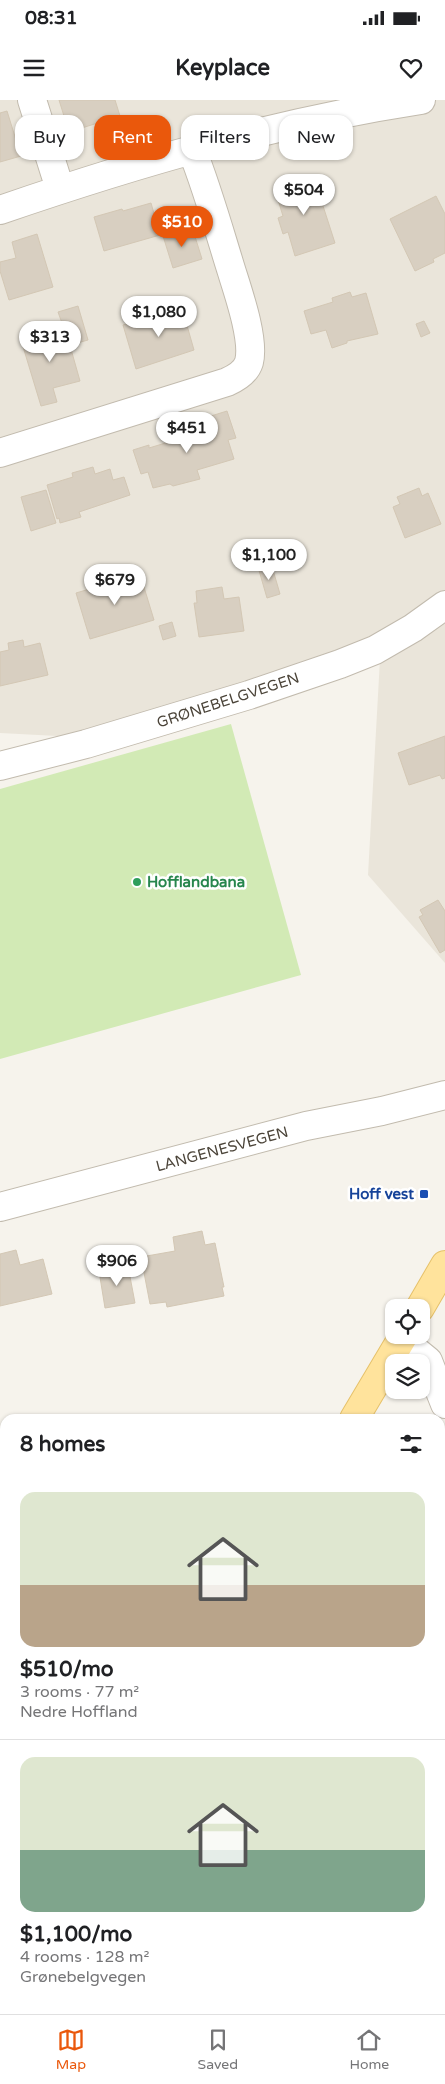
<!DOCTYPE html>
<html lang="en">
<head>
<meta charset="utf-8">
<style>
  body { margin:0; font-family:"Varela Round",sans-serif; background:#f2f2f2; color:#202124; height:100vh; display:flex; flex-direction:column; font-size:19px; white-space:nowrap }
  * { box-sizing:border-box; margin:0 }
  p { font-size:16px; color:#757577 }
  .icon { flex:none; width:28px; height:28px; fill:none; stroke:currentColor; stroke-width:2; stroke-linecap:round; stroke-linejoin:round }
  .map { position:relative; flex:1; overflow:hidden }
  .sheet { position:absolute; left:0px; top:1314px; width:445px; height:601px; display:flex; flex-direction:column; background:#fff; border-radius:15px 15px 0 0; box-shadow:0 1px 4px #0004 }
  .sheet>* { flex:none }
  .top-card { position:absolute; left:15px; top:15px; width:415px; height:45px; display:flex; gap:10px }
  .fabs { position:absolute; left:385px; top:1199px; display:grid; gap:10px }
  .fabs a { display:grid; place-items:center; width:45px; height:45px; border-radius:10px; background:#fff; box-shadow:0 1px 4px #0004; font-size:25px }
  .price { position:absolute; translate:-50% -42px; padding:0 11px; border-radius:18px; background:#fff; color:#222; font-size:16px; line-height:32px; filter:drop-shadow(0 1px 2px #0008) }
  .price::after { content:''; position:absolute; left:50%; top:30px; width:15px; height:11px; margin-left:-8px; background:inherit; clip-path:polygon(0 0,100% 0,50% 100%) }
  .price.current { background:#ea580c; color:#fff }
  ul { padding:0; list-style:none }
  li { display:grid; align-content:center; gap:10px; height:265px; padding:0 20px }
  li+li { border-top:1px solid #e0e0e0 }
  li span { display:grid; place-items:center; height:155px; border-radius:15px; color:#555 }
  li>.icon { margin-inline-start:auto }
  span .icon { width:90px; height:90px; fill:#fffc; stroke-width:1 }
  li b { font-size:21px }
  h2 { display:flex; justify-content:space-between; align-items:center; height:60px; padding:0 20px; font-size:21px }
  .pill { padding:0 18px; border-radius:15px; background:#fff; box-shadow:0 1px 4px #0004; font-size:18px; line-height:45px }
  .pill.current { background:#ea580c; color:#fff }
  .status { display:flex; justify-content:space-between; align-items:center; height:35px; padding:0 25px; background:#fff; direction:ltr }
  .status svg { height:14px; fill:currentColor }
  header { display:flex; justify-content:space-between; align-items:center; height:65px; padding:0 20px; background:#fff; font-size:22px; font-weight:800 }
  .menu { display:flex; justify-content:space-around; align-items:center; height:70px; border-top:1px solid #e0e0e0; background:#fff; font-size:14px; color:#757577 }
  .menu a { display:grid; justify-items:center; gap:2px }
  .menu .current { color:#ea580c }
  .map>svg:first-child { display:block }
  .residential { fill:#eae5da }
  .green { fill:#d2eab5 }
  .water { fill:#a9d4f2 }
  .building { fill:#d8cfc1; stroke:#d3c7b4 }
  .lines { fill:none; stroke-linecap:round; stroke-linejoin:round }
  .minor-casing { stroke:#c2bbae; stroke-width:30 }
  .major-casing { stroke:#e6c16a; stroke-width:30 }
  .minor { stroke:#fff; stroke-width:28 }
  .major { stroke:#ffe39c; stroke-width:28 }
  .leisure-dot { fill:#2e9e5b; stroke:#fff; stroke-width:2 }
  .transit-dot { fill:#1a4fb4; stroke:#fff; stroke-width:2 }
  .labels { text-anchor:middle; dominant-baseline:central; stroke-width:5; stroke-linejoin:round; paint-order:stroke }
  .street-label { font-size:15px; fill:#4b4439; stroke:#fff }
  .leisure-label { font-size:15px; font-weight:bold; fill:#27864d; stroke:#fff; text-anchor:start }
  .transit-label { font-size:15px; font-weight:bold; fill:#164399; stroke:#fff; text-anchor:end }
</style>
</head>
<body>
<div class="status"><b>08:31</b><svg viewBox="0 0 49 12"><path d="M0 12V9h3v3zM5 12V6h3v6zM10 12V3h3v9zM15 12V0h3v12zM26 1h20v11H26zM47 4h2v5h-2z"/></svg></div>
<header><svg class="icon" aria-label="menu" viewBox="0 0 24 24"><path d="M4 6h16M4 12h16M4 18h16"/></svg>Keyplace<svg class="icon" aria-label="heart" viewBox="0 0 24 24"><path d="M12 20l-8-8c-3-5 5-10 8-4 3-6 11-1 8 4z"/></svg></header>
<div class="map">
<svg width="445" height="1914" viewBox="0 0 445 1914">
  <rect width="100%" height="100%" fill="#f6f3ec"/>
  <path class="residential" d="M0,0h445v863l-77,-88 12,-216 -284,79 -96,-5z"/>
  <path class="green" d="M231,624l70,251 -301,84v-270z"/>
  <path class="water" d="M445,1641v273h-298l9,-4h284v-267z
    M5,1889v21h54l-5,4h-54v-23z"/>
  <path class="building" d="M59,0h56l5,16 -51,16z
    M7,11l14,45 -21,6v-49z
    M313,75l22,68 -40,13 -7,-24 -5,2 -5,-16 5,-2 -9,-29z
    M436,96l9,18v39l-12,6 1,3 -19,9 -25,-52z
    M151,103l9,32 -56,16 -10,-34 28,-8 1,2z
    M192,127l10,32 -29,9 -10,-32z
    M37,134l16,53 -44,13 -9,-29v-9l16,-4 -4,-16z
    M350,192l2,5 14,-4 12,41 -31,7v2l-15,5 -6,-18 -15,4 -7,-23 29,-9 -1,-4z
    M78,206l10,34 -18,5 -12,-33z
    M182,208l12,42 -58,19 -13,-44z
    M424,221l6,12 -9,4 -5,-13z
    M65,228l15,53 -27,7 4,14 -16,4 -20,-66z
    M227,311l9,27 -8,2 6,19 -37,11 3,9 -27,7 -3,-2 -17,4 -5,-16 -7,2 -8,-24 16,-5v3l66,-20 -4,-12z
    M93,367l2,7 15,-5 3,11 11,-3 6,18 -51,17 2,5 -21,6 -1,-5 -2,1 -10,-34 26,-8 -1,-4z
    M419,388l3,8 6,-3 13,31 -36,14 -12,-31 7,-3 -3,-7z
    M46,390l10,33 -25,8 -10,-34z
    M271,463l9,31 -13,4 -9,-31z
    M140,474l14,46 -64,19 -14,-46z
    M222,487l2,12 15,-2 5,34 -45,6 -5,-34h3l-1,-12z
    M172,522l4,14 -13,4 -4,-14z
    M23,540l1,7 16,-4 8,32 -48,11v-34l9,-2 -1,-7z
    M445,636v42l-3,1 -2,-4 -31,10 -11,-32z
    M438,800l7,11v39l-5,3 -21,-36 4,-2 -3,-5z
    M202,1131l3,14 10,-2 9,44h-2l2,9 -57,11 -1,-5 -16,2 -9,-47 34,-6 -2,-14z
    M16,1150l4,15 23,-6 9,35 -52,12v-52z
    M128,1166l7,37 -30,5 -6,-37z"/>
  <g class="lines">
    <g class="minor-casing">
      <path id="minor" d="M32,0l28,89
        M0,110c137,-47 277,-88 421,-110
        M0,353l227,-71c9,-4 19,-10 22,-20 6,-23 -12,-73 -19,-96 -12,-39 -23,-78 -38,-116
        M0,666l86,-22 163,-49 91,-31 35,-14 38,-22 32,-23
        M0,1107l306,-81 76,-15 63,-16
        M401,1239l27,22 17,43"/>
    </g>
    <g class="major-casing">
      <path id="major" d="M420,1208l25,-43
        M354,1319l50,-84
        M0,1820l5,-5"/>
    </g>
    <use href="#minor" class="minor"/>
    <use href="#major" class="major"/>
  </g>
  <circle class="leisure-dot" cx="137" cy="782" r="5"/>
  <rect class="transit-dot" x="419" y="1089" width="10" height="10" rx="2.5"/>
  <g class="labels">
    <g class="street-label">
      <text transform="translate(228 600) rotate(-18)">GRØNEBELGVEGEN</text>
      <text transform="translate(222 1049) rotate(-15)">LANGENESVEGEN</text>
    </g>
    <g class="leisure-label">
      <text x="147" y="782">Hofflandbana</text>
    </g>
    <g class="transit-label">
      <text x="414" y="1094">Hoff vest</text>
    </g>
  </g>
</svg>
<div class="fabs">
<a><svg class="icon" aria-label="locate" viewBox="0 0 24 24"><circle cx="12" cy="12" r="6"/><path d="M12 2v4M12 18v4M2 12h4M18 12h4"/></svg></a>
<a><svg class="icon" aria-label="layers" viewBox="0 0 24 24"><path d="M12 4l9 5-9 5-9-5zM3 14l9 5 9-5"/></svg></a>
</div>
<b class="price" style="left:304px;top:116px">$504</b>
<b class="price current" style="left:182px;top:148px">$510</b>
<b class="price" style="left:159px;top:238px">$1,080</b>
<b class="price" style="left:50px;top:263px">$313</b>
<b class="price" style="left:187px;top:354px">$451</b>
<b class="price" style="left:269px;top:481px">$1,100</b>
<b class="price" style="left:115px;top:506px">$679</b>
<b class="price" style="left:117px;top:1187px">$906</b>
<div class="top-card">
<a class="pill">Buy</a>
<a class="pill current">Rent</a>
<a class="pill">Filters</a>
<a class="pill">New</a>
</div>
<section class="sheet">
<h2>8 homes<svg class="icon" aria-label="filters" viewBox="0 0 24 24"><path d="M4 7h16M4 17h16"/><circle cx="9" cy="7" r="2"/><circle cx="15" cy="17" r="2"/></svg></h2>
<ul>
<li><span style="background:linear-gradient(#dfe7d0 60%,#b9a48a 0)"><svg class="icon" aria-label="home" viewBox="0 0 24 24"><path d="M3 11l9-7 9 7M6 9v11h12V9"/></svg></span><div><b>$510/mo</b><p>3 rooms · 77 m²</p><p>Nedre Hoffland</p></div></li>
<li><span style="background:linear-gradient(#dfe7d0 60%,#7fa58c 0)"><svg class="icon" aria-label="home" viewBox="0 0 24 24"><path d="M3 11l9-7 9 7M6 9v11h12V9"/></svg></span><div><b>$1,100/mo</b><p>4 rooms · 128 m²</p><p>Grønebelgvegen</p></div></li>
</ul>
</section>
</div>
<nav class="menu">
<a class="current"><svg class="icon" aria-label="map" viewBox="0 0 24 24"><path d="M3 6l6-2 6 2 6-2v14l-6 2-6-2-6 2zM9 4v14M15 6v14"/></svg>Map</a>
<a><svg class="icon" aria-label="saved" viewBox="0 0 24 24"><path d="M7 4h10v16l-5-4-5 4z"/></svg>Saved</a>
<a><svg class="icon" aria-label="home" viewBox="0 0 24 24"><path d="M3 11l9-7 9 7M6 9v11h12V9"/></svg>Home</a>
</nav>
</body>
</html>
